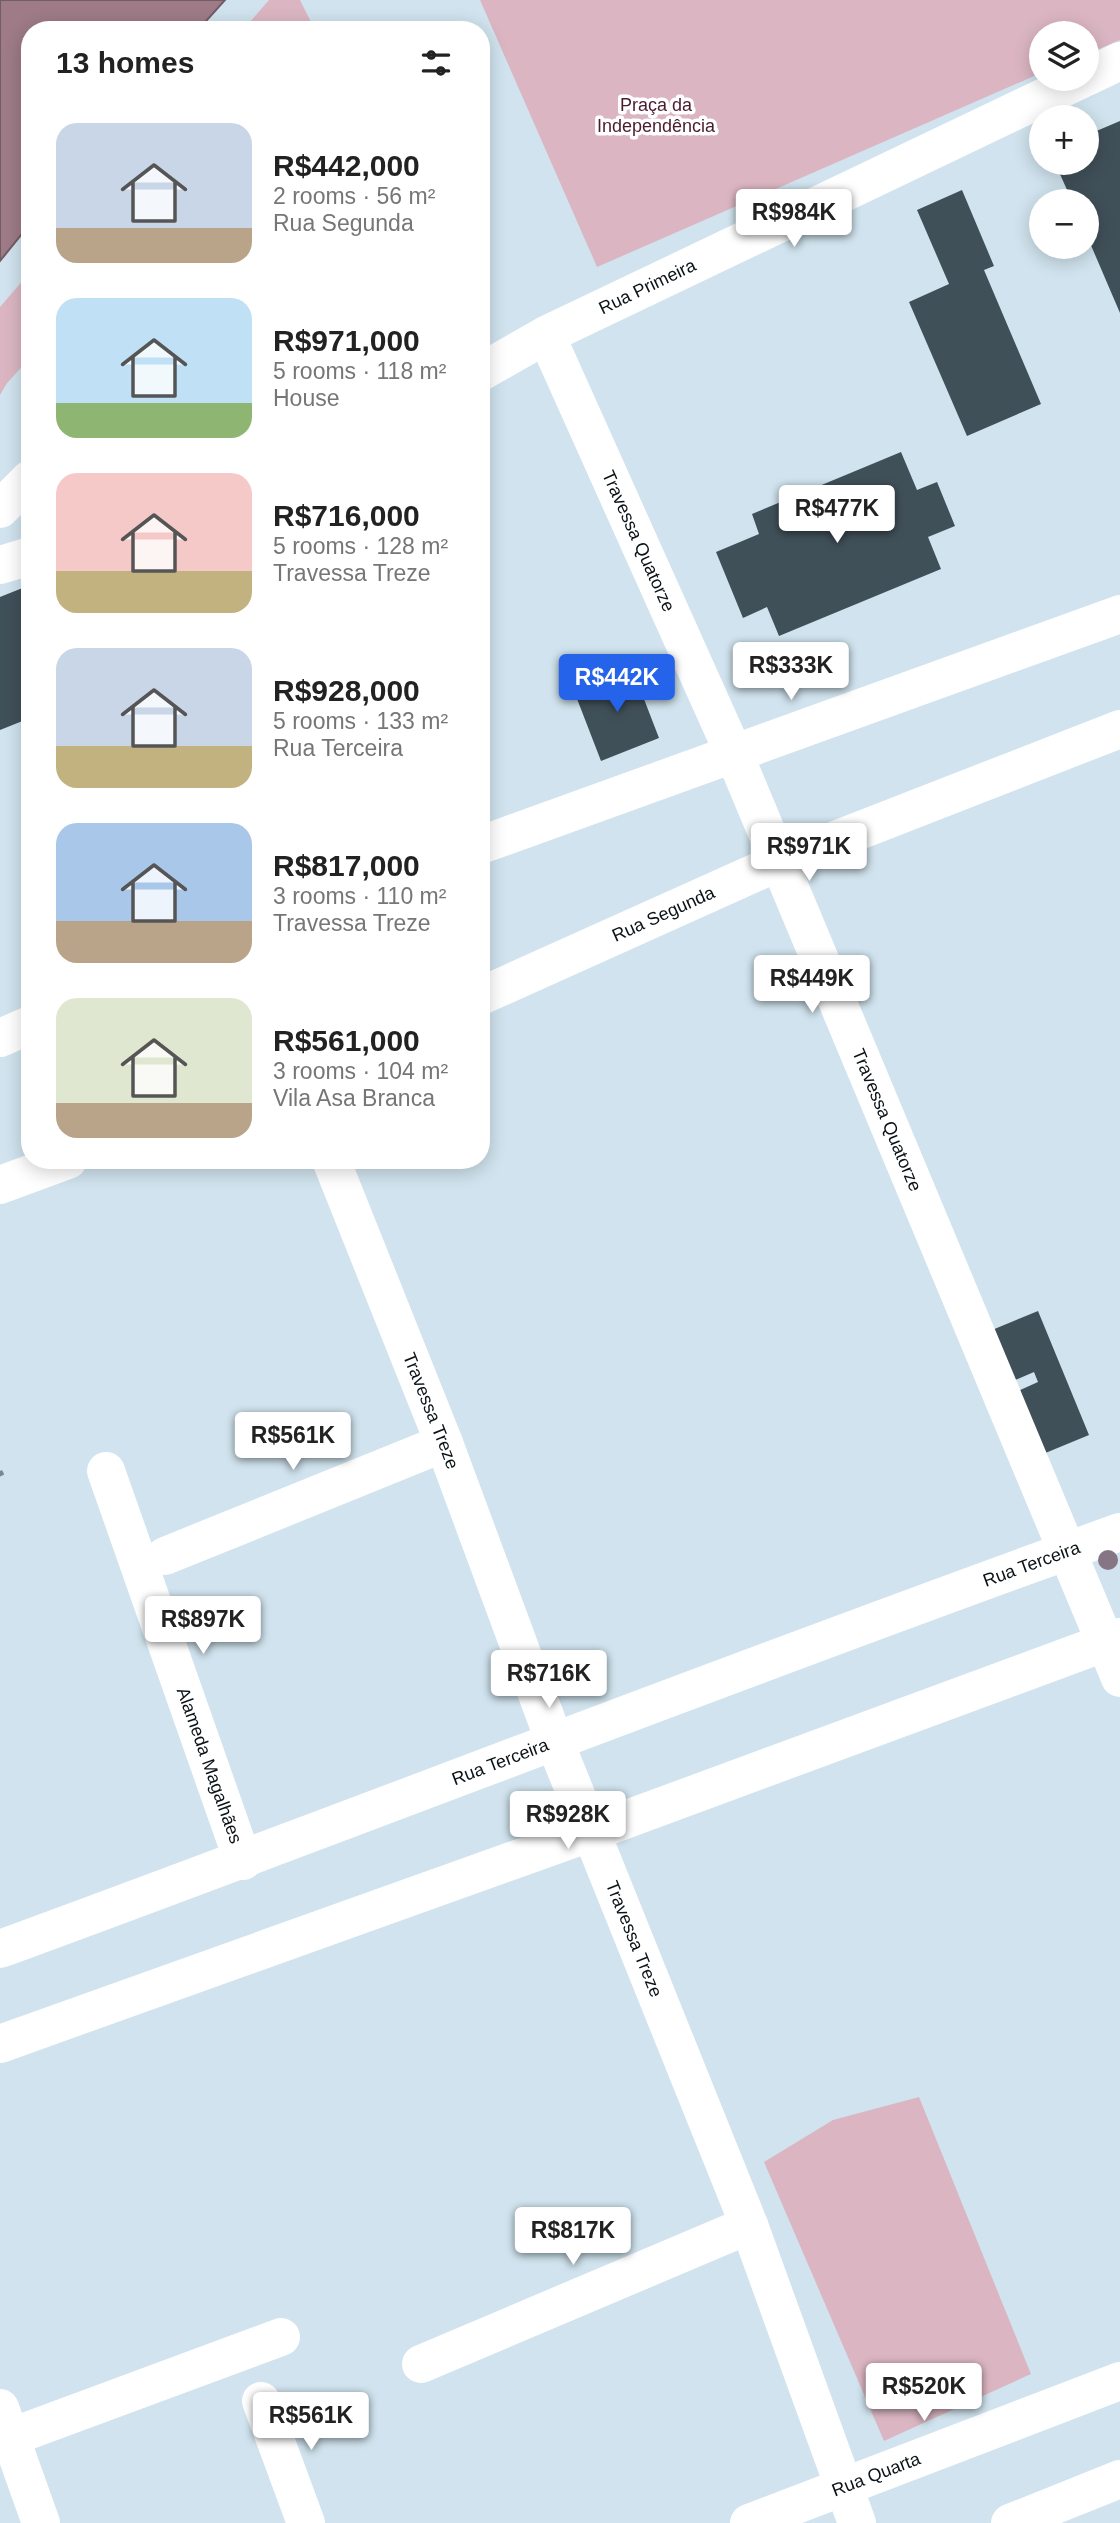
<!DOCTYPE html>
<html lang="en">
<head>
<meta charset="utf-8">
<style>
  body { margin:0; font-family:Helvetica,sans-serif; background:#f6f6f6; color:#222; height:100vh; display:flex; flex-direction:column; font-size:26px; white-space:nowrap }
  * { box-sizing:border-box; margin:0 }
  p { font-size:23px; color:#767676 }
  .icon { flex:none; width:38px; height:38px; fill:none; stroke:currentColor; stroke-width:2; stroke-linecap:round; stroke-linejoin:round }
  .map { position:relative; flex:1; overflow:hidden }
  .panel { position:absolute; left:21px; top:21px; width:469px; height:1148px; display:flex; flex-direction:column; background:#fff; border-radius:28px; box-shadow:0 4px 18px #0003 }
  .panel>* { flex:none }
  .fabs { position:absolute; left:1029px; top:21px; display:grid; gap:14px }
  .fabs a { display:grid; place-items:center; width:70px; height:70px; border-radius:50%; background:#fff; box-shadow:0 4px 18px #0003; font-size:35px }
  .price { position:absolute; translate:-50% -60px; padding:0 16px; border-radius:7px; background:#fff; color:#222; font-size:23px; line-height:46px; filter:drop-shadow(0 2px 4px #0008) }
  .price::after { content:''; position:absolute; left:50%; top:42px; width:21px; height:16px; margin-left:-10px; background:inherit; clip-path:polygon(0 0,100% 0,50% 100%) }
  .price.selected { background:#2563eb; color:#fff }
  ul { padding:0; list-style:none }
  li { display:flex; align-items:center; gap:21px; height:175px; padding:0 35px }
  li span { display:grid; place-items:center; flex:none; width:196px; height:140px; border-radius:21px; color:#555 }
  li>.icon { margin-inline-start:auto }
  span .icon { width:84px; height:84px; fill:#fffc; stroke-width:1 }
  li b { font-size:30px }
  h2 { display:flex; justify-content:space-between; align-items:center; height:84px; padding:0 35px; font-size:30px }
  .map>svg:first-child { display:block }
  .green { fill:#dbb6c2 }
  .water { fill:#9e7b87; stroke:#725c65; stroke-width:2 }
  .building { fill:#405059 }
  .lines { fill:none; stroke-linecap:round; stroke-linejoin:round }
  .path { stroke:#7a8890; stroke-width:4.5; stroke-dasharray:5 5; stroke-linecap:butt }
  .minor { stroke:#fff; stroke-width:38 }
  .tertiary { stroke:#fff; stroke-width:38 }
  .tree { fill:#867585 }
  .labels { text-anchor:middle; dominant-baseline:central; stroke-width:7; stroke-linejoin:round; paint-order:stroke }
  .park-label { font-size:18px; fill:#4a1b2f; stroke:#fff }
  .street-label { font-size:18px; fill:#0b1216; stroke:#fff }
</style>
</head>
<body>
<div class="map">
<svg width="1120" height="2523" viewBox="0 0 1120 2523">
  <rect width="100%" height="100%" fill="#d0e3ee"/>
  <path class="green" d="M269,0h31l15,30h-72z
    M480,0h640v40l-33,14v-21h-46v40l-444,194z
    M30,272v86l-23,25 -7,12v-88z
    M919,2097l112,277 -147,67 -120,-279 69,-42z"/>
  <path class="water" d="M0,0h225l-27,30h-168v194l-30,37z"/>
  <path class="building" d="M1120,121v192l-33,-77v-35h-15l-17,-38h32v-28z
    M962,190l32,76 -10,4 57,134 -74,32 -58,-134 40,-18 -32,-74z
    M901,452l16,38 20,-8 18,44 -27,11 13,32 -162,67 -12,-29 -24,11 -27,-66 43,-18 -7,-20z
    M30,585v133l-30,12v-133z
    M632,668l27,70 -58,23 -27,-70z
    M1038,1311l51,124 -46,19 -25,-63 20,-9 -4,-10 -21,9 -21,-51z"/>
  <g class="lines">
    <path class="path" d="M0,1471l3,6"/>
    <g class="minor">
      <path d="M1087,77l33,-16"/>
      <path id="s1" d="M546,335l188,419 386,924"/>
      <path id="s2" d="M481,372l65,-37 536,-256"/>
      <path d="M0,509l30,-30"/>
      <path d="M0,565l30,-9"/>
      <path d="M481,845l639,-231"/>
      <path id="s3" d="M481,996l298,-134 341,-133"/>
      <path d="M0,1038l30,-13"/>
      <path id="s4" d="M331,1160l113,283 110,297 195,485 108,298"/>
      <path d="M0,1185l68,-25"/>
      <path id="s5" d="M106,1471l137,390"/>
      <path d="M165,1556l279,-113"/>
      <path id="s6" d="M0,1949c374,-137 745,-283 1120,-417"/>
      <path d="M0,2044l592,-212 528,-195"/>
      <path d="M421,2364l328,-139"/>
      <path d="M261,2401l45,122"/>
      <path d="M0,2408l41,115"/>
      <path d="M11,2437l270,-100"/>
    </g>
    <g class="tertiary">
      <path id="s7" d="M749,2523l371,-142"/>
      <path d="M1010,2523l110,-44"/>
    </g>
  </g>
  <circle class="tree" cx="1108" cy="1560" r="10"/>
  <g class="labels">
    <g class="park-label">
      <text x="656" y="105">Praça da<tspan x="656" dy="21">Independência</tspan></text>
    </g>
    <g class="street-label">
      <text stroke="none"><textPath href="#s2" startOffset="187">Rua Primeira</textPath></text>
      <text stroke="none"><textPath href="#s1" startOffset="226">Travessa Quatorze</textPath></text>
      <text stroke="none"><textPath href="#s3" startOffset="200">Rua Segunda</textPath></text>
      <text stroke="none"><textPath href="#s1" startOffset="856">Travessa Quatorze</textPath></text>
      <text stroke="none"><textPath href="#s4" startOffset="270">Travessa Treze</textPath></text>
      <text stroke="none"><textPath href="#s6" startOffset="1101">Rua Terceira</textPath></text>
      <text stroke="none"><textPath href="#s6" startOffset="534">Rua Terceira</textPath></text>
      <text stroke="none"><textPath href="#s5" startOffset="312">Alameda Magalhães</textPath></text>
      <text stroke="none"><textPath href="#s4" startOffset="836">Travessa Treze</textPath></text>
      <text stroke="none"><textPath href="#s7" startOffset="136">Rua Quarta</textPath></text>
    </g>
  </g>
</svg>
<div class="fabs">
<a><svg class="icon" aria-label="layers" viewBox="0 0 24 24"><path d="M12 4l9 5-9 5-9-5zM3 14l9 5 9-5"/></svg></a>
<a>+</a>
<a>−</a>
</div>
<b class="price" style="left:794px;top:249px">R$984K</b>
<b class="price" style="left:837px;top:545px">R$477K</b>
<b class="price" style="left:791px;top:702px">R$333K</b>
<b class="price selected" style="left:617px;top:714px">R$442K</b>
<b class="price" style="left:809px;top:883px">R$971K</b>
<b class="price" style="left:812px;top:1015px">R$449K</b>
<b class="price" style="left:293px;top:1472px">R$561K</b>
<b class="price" style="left:203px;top:1656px">R$897K</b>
<b class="price" style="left:549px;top:1710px">R$716K</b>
<b class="price" style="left:568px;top:1851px">R$928K</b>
<b class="price" style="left:573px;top:2267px">R$817K</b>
<b class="price" style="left:924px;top:2423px">R$520K</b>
<b class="price" style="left:311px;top:2452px">R$561K</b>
<section class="panel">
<h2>13 homes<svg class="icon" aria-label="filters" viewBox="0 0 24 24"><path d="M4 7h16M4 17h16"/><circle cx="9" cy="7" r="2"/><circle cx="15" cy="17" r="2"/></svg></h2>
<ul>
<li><span style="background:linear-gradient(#c9d6e8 75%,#b9a48a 0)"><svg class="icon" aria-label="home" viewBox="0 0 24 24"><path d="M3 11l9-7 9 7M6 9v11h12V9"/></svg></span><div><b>R$442,000</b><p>2 rooms · 56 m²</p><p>Rua Segunda</p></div></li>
<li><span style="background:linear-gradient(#bfe0f5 75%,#8fb573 0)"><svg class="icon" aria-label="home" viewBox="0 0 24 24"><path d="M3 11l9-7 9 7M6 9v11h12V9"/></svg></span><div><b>R$971,000</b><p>5 rooms · 118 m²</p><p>House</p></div></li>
<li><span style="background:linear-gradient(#f6c9c9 70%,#c2b280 0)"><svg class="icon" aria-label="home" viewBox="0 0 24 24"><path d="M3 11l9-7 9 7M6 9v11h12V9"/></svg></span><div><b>R$716,000</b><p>5 rooms · 128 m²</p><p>Travessa Treze</p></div></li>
<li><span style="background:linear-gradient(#c9d6e8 70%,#c2b280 0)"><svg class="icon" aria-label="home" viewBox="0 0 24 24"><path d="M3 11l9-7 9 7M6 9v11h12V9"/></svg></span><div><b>R$928,000</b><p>5 rooms · 133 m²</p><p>Rua Terceira</p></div></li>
<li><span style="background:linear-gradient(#a9c7e8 70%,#b9a48a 0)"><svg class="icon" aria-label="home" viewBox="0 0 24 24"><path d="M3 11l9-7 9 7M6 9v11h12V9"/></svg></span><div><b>R$817,000</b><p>3 rooms · 110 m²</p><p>Travessa Treze</p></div></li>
<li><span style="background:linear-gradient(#dfe7d0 75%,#b9a48a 0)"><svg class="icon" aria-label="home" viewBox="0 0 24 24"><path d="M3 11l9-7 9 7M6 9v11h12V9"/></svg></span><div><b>R$561,000</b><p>3 rooms · 104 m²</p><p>Vila Asa Branca</p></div></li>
</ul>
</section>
</div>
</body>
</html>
